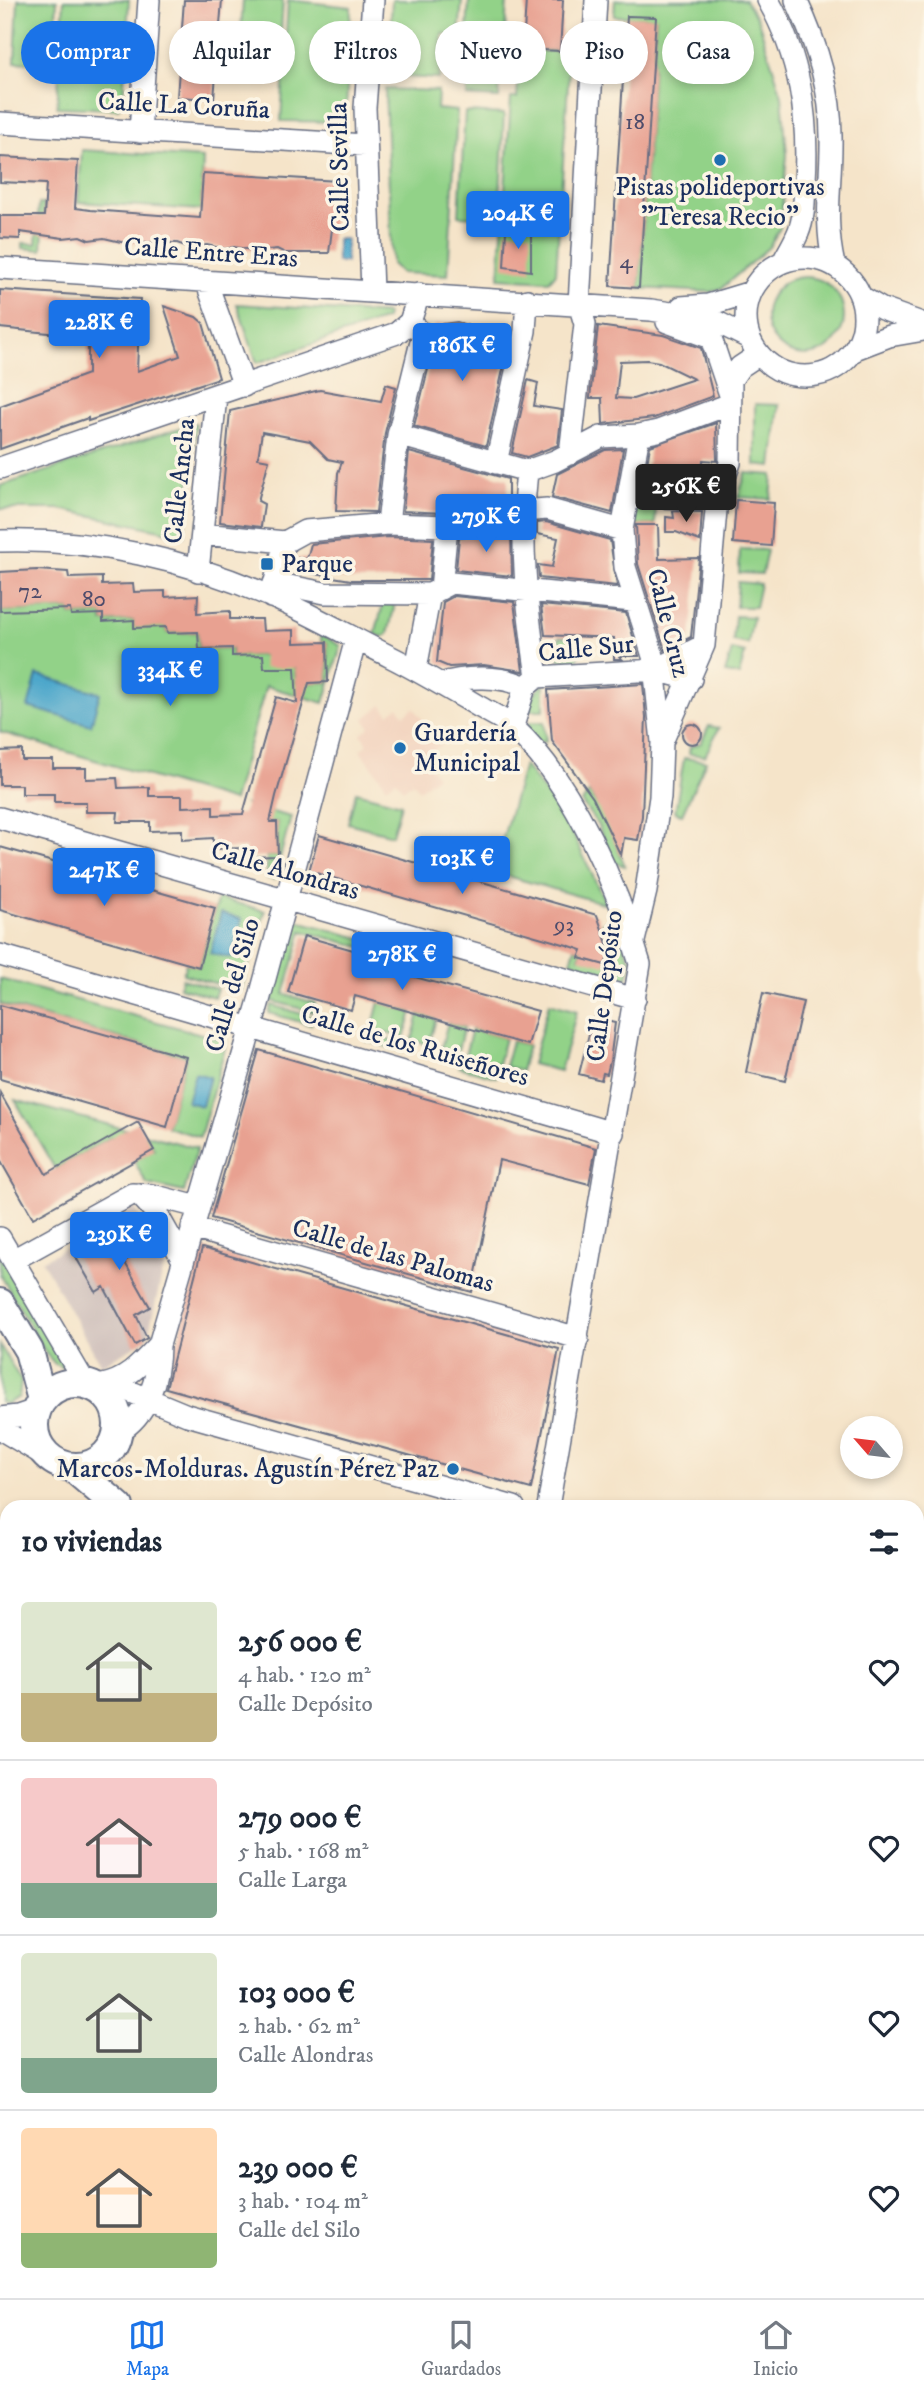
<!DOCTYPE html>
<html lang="es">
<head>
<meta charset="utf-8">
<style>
  body { margin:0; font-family:"IM FELL DW Pica",serif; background:#f2f2f3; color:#1f2937; height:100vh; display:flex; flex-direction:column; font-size:26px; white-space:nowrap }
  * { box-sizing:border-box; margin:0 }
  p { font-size:23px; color:#747a83 }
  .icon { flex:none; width:38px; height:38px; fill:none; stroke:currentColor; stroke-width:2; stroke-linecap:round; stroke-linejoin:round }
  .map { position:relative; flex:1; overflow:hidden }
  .sheet { position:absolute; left:0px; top:1500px; width:924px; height:800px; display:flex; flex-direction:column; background:#fff; border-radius:21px 21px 0 0; box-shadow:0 4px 10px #0003 }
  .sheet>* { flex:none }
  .hud { position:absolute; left:21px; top:21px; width:882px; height:63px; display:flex; gap:14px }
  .needle { width:46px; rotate:298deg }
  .fabs { position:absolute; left:840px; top:1416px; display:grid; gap:14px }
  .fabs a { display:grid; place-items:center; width:63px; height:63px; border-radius:50%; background:#fff; box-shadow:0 4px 10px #0003; font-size:35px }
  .price { position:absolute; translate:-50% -60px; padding:0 16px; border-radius:7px; background:#1a73e8; color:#fff; font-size:23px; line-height:46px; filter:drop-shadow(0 2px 4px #0008) }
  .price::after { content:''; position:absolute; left:50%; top:42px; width:21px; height:16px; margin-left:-10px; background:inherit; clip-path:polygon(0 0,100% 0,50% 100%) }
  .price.current { background:#222; color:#fff }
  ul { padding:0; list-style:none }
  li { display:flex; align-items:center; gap:21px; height:175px; padding:0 21px }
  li+li { border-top:2px solid #e0e1e3 }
  li span { display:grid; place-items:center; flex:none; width:196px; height:140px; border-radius:7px; color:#555 }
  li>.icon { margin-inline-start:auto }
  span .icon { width:84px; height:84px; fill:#fffc; stroke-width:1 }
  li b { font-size:30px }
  h2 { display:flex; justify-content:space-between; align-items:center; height:84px; padding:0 21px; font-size:30px }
  .chip { padding:0 24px; border-radius:32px; background:#fff; box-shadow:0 4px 10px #0003; font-size:24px; line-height:63px }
  .chip.current { background:#1a73e8; color:#fff }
  .dock { display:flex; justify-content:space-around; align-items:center; height:98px; border-top:2px solid #e0e1e3; background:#fff; font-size:19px; color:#747a83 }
  .dock a { display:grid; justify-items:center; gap:4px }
  .dock .current { color:#1a73e8 }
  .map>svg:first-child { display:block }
  .built { fill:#f3d4bf }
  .industrial { fill:#cfc0bb }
  .green { fill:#92d288; stroke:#568073; stroke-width:2 }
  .water { fill:#4ea7cb; stroke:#346b94; stroke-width:2 }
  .building { fill:#e8a191; fill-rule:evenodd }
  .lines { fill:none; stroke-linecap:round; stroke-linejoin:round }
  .minor-casing { stroke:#676e83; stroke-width:24 }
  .major-casing { stroke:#676e83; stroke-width:32 }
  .highway-casing { stroke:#676e83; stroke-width:35 }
  .minor { stroke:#fff; stroke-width:21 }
  .major { stroke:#fff; stroke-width:28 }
  .highway { stroke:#fff; stroke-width:32 }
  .poi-dot { fill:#1f6fb2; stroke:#fcf5e5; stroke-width:2.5 }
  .labels { text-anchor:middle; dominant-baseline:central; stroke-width:7; stroke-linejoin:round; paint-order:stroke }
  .number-label { font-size:23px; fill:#4e4c6b }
  .street-label { font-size:26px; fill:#1b2f5e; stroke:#fcf5e5 }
  .poi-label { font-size:26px; fill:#1b2f5e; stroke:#fcf5e5; text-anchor:start }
</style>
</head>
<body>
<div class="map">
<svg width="924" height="2298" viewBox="0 0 924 2298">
  <rect width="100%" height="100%" fill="#fcf5e5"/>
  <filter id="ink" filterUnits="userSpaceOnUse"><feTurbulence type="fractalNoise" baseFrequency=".0143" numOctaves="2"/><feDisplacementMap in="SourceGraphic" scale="14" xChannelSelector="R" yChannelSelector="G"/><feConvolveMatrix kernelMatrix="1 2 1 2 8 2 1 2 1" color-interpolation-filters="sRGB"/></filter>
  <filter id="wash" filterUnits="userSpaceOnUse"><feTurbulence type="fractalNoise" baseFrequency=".00686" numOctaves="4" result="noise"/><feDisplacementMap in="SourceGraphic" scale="28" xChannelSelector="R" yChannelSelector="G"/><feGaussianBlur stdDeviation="1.57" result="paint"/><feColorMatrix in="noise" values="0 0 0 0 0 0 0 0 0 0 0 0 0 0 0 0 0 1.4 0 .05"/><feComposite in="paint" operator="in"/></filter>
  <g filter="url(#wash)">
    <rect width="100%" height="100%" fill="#f5e4c9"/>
    <path class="built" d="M382,705l7,9 9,-7 6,8 10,-7 27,37 -8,6 7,9 -10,7 7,9 -18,14 -6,-8 -10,7 -7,-9 -9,7 -27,-37 8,-6 -7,-10 9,-7 -6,-8z"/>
    <path class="industrial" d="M135,1208l30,54 -18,77 -46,26 -59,-104z"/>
    <path class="green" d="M18,0h39l-4,64 -38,-2z
      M64,0h65l-6,101 -5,8 -61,-2z
      M243,0h40l-4,65 -40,-2z
      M288,0l63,7 -5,104 -5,11 -60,-1z
      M392,0h70l-3,35 -17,-1 -3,45 -51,-3z
      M469,0h38l-2,33 -38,-2z
      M615,0h130l13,20 24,76 5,59 -7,73 -11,19 -47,41 -12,4 -71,-4 17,-270 -42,-2z
      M470,45l31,1 -2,52 -32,-2z
      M520,49l50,3 -14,221 -7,8 -50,-3 12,-180h6z
      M385,89l53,2 -1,18 20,2 -9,164 -47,-2 -9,-9z
      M465,112l39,2 -5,104 -40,-2z
      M82,150l121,8 -2,52 -123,-8z
      M39,204h5l-2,46 -19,-2v-5l13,1z
      M766 316a39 39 0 1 1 78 0a39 39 0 1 1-78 0Z
      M237,304l150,10 -1,5 -129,44z
      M755,404l24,1 -7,62 -17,-2z
      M196,423l-12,112 -125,-26h-59v-23z
      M746,473l27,2 -2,24 -33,-2z
      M650,502l6,1 -1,22h-23l4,-17z
      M740,549l27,1 -5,24 -23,-1z
      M738,582l22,2 -5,23h-19z
      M384,601l10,3v4l-6,26 -5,3 -8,-3z
      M70,609l1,6 32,-1v8l31,-2v7l32,-1 1,7 31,-1 1,17 32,-1 1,8 31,-1 32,13 1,15 32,-1 -1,-39 -6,-1v-8l20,12 -17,57 -58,-17 -33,115 -233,-69v-121z
      M735,616l18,1 -5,27 -15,-3z
      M559,637l21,1 -2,23 -19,-1z
      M732,650l13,3 -6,22 -14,-2z
      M544,683v27h-15v-10z
      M529,722h15l2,20h-11l-7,-7z
      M709,726l10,2 -14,28 -16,-2 1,-7 11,-4z
      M684,758l22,3 -24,53 -7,-2z
      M524,765l43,56 39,83 -113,-32z
      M356,792l45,12 -9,31 -44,-12z
      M589,792l17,27 19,47 -10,-3 -19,-41 -14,-19z
      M246,805l45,12 -17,63 -7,-2v-22h11l-1,-34 -15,1z
      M218,898l47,13 -24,80 -58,-17 3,-11 13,4z
      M612,919l19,42 -4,18 -56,-18 4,-13 7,2 -3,7 30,-5 -9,-28z
      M295,920l76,21 -2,8 -67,-18 -18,63 31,9 -2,9 -41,-11z
      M0,979l227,62 -27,96 -33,-10 19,-70 -186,-53z
      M182,979l35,10 -3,8 -35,-10z
      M379,1002l33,10 -8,26 -32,-9z
      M549,1003l28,8 -17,60 -28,-7z
      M271,1005l42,12 -2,8 -42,-12z
      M419,1014l17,4 -7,27 -17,-5z
      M448,1022l16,5 -7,26 -16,-5z
      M472,1029l33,9 -7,26 -33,-9z
      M369,1034l36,10 -2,7 -36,-10z
      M512,1041l16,4 -7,26 -16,-5z
      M461,1059l37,11 -2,7 -37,-10z
      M15,1100l182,48 -13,44 -37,-8 -13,-23 20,-12 -3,-5 -40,-7 -56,32z
      M0,1255l69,116 -14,-7 -9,-10 -46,-80z
      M0,1345l21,36 -2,16 -13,7 -6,-2z"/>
    <path class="water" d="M337,239h9v23h-9z
      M37,675l63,18 -9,32 -63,-18z
      M221,913l21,6 -11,39 -21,-5z
      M195,1073l15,4 -8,29 -15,-4z"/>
    <g id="blocks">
      <path class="building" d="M184,0h38l-8,99 -37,-2z
        M526,0h37l-3,51 -37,-2z
        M627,16l29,1 -17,271 -29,-2z
        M0,157l78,4 -3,47 15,2 110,8 3,-45 135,8 -9,72h-44l-8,-4 -19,2 -24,-4 -9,2 -18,-4 -19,2 -11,-4 -56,-1 -17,-4 -15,2 -9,-4 -17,2 -43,-6v7l-20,-1v-22h44l2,-32 -46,-2z
        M506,231l25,2v38l-27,-4z
        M0,290l140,9 -3,72 43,-15 -16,-50 32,11 7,6 16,55 -131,43v-3l-88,31v-43l88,-32v-37l-88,-9z
        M457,322l47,14 -6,19 8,1 -20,90 -72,-20 22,-89 -1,-12z
        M598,326l65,9 38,13 12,48 -59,22 -51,6 -1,-26h-12zM647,360l12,2 35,17 -61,20 -17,-1 4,-37z
        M528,380l10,3 -4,23 28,4 -4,35 -31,12 -15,-4z
        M386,384l10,3 -11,46 -9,79 -40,-1 2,-38 4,-11 -14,-3 -18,-18 -48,-9 -4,26 11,2 -11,41 6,3 -3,23 -41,-5 10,-111 90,-21 61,11z
        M716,423l1,38 -14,-1 -2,25 -57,-2 6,-37z
        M623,449l-11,64 -60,-16 5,-23 48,-24z
        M409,452l99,27v26l-62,8 -43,-2z
        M736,500l38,3 -3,43 -38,-3z
        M673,511l29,1 -2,29 -24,-9h-10v-15l8,1z
        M546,522l64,18 7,46 -78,-8 -1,-13 14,2 6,-29 -21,-4v-11z
        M636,525h22l1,34 40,-1 -8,79 -26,13 -27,-86z
        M511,531l1,45 -56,-6 3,-32z
        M388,537l45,2 -4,41h-78l-55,-9 2,-13 9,1 4,-15z
        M37,570l31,2 1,6 33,-1v8l31,-1 1,8 31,-1v6l33,-2 -1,18 33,-2v8h32l1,12 31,-1v13l33,-1 1,40 -19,1 -33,113 -6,26h7l1,34 -32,1 -1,-9 -32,1v-11l-31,2v-10l-32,1v-9h-33l1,-10h-32v-10h-32v-8h-32v-9h-22v-34l22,-1v10h31v8h33v11l31,-1 1,10 31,-1v9h33v11l31,-1v9l30,-1 33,-117 21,6 -2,-35h-31l-1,-13 -31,1v-8l-33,1 -1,-17 -31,1 -1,-6 -32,1v-8l-31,2v-8l-32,1 -1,-6 -70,2v-39z
        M454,596l60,6 9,69 -39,-6 -35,2 -12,-5 6,-60z
        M541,605l85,8 13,43h-20l3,3h-8v-21l-69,-3z
        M643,684l3,33 -4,99 -4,24 -14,-2 -3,18 -28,-58 -41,-57 -4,-51z
        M682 734a10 10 0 1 1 20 0a10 10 0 1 1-20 0Z
        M319,835l278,80 13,37 -5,13 -26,-7 3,-8 -15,-5 -258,-74z
        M0,847l215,61 -16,59 -199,-57z
        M304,936l63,18 -3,9 174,48 -10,34 -173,-49 -4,14 -63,-18z
        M763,993l40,9 -18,79 -39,-9z
        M0,1005l186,52 -19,70 -167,-48z
        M593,1018l22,5 -5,38 -3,13 -4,-1 -2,7 -22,-6z
        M259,1050l337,98 -7,36 -90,-24 -27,132 -261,-74z
        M0,1093l46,81 92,-52 16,28 -121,68 -33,-58z
        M139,1217l16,27 -31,17 26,46 -14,8 11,23 -12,7 -31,-58 -8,5 -22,-38z
        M202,1248l357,101 -28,140 -365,-101z"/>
    </g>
  </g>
  <g filter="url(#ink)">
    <use href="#blocks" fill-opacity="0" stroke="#676e83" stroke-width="2"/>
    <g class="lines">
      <g class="minor-casing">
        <path id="minor" d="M768,0c32,57 41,116 37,181 -1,17 0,36 -7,52 -4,10 -10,19 -15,29
          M796,0c20,42 35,89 35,136 1,47 -8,81 3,129
          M0,123l365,22
          M140,132l9,-132
          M746 317a59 59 0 1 1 118 0a59 59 0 1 1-118 0Z
          M0,268l651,42 60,9 38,19
          M206,281l38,105
          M372,291l-7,-183 8,-108
          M860,296l22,13 42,15
          M681,307l27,-2 43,-13
          M667,322l44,16 19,57
          M855,349l34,-13 35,-6
          M398,435l129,36 28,-10 46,-24 38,-2 19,-4 72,-27
          M639,435l-17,95 3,37 28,89 9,86
          M570,454l15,-130 -6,-20 17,-304
          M496,463l29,-132 2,-31
          M0,468l397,-135 13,-11 9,-28
          M527,471c-8,70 0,136 10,206
          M630,496l87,3
          M388,524l10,-89 25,-101 -13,-12
          M203,534l82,8 20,-11 83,-7 59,2 66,-9 10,-6 24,-2 75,21
          M0,541c93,-3 188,19 272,56 41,18 79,40 119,60 30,15 58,32 87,49 12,7 26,13 36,22 58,53 105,162 126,236l-92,543
          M198,571l18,-175
          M274,583l51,10 105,1 21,-11 182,18
          M441,589l6,-63
          M271,597l14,-55
          M416,669l14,-75
          M655,670l49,-25
          M441,684c22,-8 63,-9 84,3
          M513,726l12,-39 12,-10 118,-7 36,9
          M0,818l635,181
          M634,941l12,-50 14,-94 2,-55 42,-97 13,-146 13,-36 1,-83 9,-13 18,-12
          M0,955l613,178
          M139,1194l18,20 26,46
          M192,1228l386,110
          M0,1238l85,145
          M13,1260l119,-66 20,1 46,12
          M112,1384l75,31 327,92
          M102,1385c25,-4 40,-22 57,-40
          M0,1418l18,-2 18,-6
          M0,1429l49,29
          M118,1432c30,-17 41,-54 41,-87l101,-348 96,-358"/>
      </g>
      <g class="major-casing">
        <path id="major" d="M0,1303l29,48 13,49
          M34 1425a42 42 0 1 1 84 0a42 42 0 1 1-84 0Z
          M72,1467l47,40
          M551,2292l2,6"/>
      </g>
      <g class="highway-casing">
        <path id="highway" d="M917,2038l7,-12
          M917,2148l7,-14
          M786,2298l2,-6
          M844,2298l2,-6"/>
      </g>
      <use href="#minor" class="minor"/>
      <use href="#major" class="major"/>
      <use href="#highway" class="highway"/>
    </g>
  </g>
  <g class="poi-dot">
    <circle cx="720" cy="160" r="7"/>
    <rect x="260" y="557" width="14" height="14" rx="3.5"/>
    <circle cx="400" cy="748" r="7"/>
    <circle cx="453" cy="1469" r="7"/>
  </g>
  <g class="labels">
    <g class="number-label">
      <text x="635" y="122">18</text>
      <text x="626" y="261">4</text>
      <text x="30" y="591">72</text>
      <text x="94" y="599">80</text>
      <text x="564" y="925">93</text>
    </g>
    <g class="street-label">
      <text transform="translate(184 106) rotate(3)">Calle La Coruña</text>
      <text transform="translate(340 167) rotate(-91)">Calle Sevilla</text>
      <text transform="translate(211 253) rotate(4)">Calle Entre Eras</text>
      <text transform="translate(180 481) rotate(-84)">Calle Ancha</text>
      <text transform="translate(668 623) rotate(76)">Calle Cruz</text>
      <text transform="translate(586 649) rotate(-6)">Calle Sur</text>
      <text transform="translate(285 871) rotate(16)">Calle Alondras</text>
      <text transform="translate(233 985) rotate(-74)">Calle del Silo</text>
      <text transform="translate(605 986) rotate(-83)">Calle Depósito</text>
      <text transform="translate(415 1046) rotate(16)">Calle de los Ruiseñores</text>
      <text transform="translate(393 1256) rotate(16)">Calle de las Palomas</text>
    </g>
    <g class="poi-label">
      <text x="720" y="187" text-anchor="middle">Pistas polideportivas<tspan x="720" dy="30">"Teresa Recio"</tspan></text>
      <text x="281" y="564">Parque</text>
      <text x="414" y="733">Guardería<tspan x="414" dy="30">Municipal</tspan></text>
      <text x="439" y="1469" text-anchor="end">Marcos-Molduras. Agustín Pérez Paz</text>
    </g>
  </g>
</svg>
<div class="fabs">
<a><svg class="needle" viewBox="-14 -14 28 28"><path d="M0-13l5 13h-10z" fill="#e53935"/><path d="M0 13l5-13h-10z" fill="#747a83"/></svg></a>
</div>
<b class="price" style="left:518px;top:251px">204K €</b>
<b class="price" style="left:99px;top:360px">228K €</b>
<b class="price" style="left:462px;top:383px">186K €</b>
<b class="price current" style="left:686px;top:524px">256K €</b>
<b class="price" style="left:486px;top:554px">279K €</b>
<b class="price" style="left:170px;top:708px">334K €</b>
<b class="price" style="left:462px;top:896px">103K €</b>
<b class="price" style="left:104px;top:908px">247K €</b>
<b class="price" style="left:402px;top:992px">278K €</b>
<b class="price" style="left:119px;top:1272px">239K €</b>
<div class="hud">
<a class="chip current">Comprar</a>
<a class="chip">Alquilar</a>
<a class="chip">Filtros</a>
<a class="chip">Nuevo</a>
<a class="chip">Piso</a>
<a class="chip">Casa</a>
</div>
<section class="sheet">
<h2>10 viviendas<svg class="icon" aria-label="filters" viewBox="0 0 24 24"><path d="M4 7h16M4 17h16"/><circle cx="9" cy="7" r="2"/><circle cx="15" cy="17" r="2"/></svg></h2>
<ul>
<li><span style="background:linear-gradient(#dfe7d0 65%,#c2b280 0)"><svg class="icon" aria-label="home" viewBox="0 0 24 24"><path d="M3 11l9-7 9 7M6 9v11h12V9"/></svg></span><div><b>256 000 €</b><p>4 hab. · 120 m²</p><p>Calle Depósito</p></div><svg class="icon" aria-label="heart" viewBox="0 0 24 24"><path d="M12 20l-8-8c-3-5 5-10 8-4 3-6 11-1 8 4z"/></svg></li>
<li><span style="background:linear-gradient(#f6c9c9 75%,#7fa58c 0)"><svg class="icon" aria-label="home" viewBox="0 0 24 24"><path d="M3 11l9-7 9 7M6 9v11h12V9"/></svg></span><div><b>279 000 €</b><p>5 hab. · 168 m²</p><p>Calle Larga</p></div><svg class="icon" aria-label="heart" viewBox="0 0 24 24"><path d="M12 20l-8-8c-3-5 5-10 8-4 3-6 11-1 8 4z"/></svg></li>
<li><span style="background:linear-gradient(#dfe7d0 75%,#7fa58c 0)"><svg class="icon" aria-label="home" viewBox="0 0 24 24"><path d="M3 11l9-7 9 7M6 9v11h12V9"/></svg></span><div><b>103 000 €</b><p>2 hab. · 62 m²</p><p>Calle Alondras</p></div><svg class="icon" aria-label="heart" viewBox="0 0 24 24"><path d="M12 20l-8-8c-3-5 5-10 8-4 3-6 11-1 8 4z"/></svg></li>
<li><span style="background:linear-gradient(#ffd9b3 75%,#8fb573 0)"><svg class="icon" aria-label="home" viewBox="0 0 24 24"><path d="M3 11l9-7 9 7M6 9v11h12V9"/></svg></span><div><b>239 000 €</b><p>3 hab. · 104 m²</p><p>Calle del Silo</p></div><svg class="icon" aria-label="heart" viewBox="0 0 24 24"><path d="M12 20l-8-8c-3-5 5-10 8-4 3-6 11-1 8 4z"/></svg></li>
</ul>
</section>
</div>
<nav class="dock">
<a class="current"><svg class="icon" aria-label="map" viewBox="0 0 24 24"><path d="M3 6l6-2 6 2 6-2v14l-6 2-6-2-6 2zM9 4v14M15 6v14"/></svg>Mapa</a>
<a><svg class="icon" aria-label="saved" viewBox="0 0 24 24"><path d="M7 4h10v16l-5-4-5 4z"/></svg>Guardados</a>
<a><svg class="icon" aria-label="home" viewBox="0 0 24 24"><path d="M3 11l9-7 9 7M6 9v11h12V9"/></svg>Inicio</a>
</nav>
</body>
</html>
